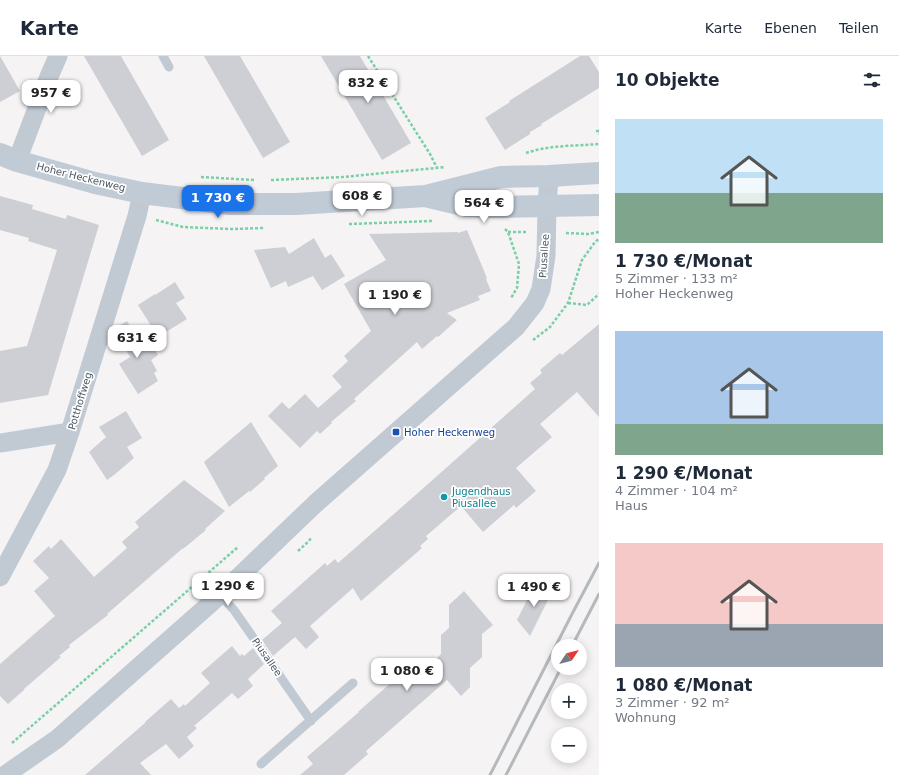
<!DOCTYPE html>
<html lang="de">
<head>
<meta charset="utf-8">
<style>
  body { margin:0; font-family:"DejaVu Sans",sans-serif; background:#f2f2f3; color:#1f2937; height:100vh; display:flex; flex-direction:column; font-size:15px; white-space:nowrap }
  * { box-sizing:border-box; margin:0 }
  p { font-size:13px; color:#747a83 }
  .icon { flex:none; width:22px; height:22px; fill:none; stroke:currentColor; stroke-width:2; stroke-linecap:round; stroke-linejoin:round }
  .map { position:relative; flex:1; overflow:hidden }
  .details { display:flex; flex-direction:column; background:#fff; width:300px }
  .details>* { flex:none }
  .needle { width:26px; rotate:55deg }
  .controls { position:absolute; left:551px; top:583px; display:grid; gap:8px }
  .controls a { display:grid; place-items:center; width:36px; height:36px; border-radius:50%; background:#fff; box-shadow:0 2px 10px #0003; font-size:20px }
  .price { position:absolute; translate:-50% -34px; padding:0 9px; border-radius:8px; background:#fff; color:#222; font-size:13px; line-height:26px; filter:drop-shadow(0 1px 2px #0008) }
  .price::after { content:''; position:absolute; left:50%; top:24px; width:12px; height:9px; margin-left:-6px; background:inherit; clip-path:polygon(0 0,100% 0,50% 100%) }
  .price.current { background:#1a73e8; color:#fff }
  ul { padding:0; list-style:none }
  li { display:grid; align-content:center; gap:8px; height:212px; padding:0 16px }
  li span { display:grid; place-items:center; height:124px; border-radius:0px; color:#555 }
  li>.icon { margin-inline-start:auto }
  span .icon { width:72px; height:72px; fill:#fffc; stroke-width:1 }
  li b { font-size:17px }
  h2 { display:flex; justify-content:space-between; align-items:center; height:48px; padding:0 16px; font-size:17px }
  header { display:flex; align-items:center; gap:24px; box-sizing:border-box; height:56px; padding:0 20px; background:#fff; border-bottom:1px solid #e0e1e3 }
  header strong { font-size:19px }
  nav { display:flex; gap:22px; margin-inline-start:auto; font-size:14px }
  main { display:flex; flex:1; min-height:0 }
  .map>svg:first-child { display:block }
  .building { fill:#cdcfd5 }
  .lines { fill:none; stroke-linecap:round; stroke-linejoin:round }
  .path { stroke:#7ad0a6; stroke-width:2.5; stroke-dasharray:3 2; stroke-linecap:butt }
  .lane { stroke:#c1cad2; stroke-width:9 }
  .street { stroke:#c1cad2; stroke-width:19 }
  .secondary { stroke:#c1cbd6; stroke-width:22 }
  .rail { stroke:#b5b8bd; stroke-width:3 }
  .transit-dot { fill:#1a4fb4; stroke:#fff; stroke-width:1.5 }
  .culture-dot { fill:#0f9aa8; stroke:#fff; stroke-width:1.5 }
  .labels { text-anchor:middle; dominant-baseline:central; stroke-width:3.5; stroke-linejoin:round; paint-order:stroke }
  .street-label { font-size:10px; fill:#4a5661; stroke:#fff }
  .transit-label { font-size:10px; fill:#164399; stroke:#fff; text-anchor:start }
  .culture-label { font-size:10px; fill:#0d838f; stroke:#fff; text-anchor:start }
</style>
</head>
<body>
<header>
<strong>Karte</strong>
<nav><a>Karte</a><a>Ebenen</a><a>Teilen</a></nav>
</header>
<main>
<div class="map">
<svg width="599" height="719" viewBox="0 0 599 719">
  <rect width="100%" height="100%" fill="#f5f3f3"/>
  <path class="building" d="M0,0l20,35 -20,11z
    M84,0h37l48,84 -27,16z
    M204,0h36l50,86 -27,16z
    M321,0h39l51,87 -29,17z
    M580,0h9l10,16v16l-58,36 1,1 -12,7v2l-25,16 -20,-32 25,-16 -1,-1z
    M0,140l33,9 -1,4 34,10 1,-4 32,10 -51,170 -48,8v-52l27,-5 30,-96 -29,-9 1,-3 -29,-8z
    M467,174l20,48 -1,1 5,12 -13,5 2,4 -33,13 10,7 -19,17 -1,-1 -15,13 -5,-7 -63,57 2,2 -25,21 1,1 -12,11 -3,-3 -17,17 -32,-32 14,-14 7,7 16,-15 13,14 24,-21 -10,-11 16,-15 -4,-5 27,-25 -27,-47 42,-24 -17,-26 89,-2v1z
    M314,182l11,20 6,-4 14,22 -23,14 -9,-14 -25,11 -2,-6 -15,7 -17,-38 31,-3 4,7z
    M175,226l10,16 -9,5 11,16 -29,18 -20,-32 17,-11v1z
    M127,265l15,25 7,-5 9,14 -7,5 6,11 -3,2 4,8 -20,13 -19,-30 11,-7 -16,-28z
    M599,268v93l-22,-25 -37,32 12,13 -36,31 20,23 -20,17 -2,-3 -31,27 -22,-26 -35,30 2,3 -8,7 2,2 -61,53 -8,-13 -43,38 9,11 -13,12 -11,-12 -22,19 -11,-16 20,-17 -11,-12 54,-48 2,3 8,-7 3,4 73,-64 124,-110 -5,-6 12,-10 -2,-3 20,-17 2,2z
    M126,355l16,27 -15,9 7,11 -20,17 -7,5 -18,-28 17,-15 -7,-10z
    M251,366l27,44 -14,12 1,1 -15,13 -1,-1 -20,16 -25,-45z
    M184,424l41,31 -20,18 1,1 -23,19v-1l-76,66 1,1 -39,30 1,2 -11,9 2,1 -37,32v1l-16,14 -8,-8v-32l55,-48 -21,-25 15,-13 -16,-17 16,-15 2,3 10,-10 33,38 33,-29 -5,-6 17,-15 -4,-5z
    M535,528l17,8 -22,44 -13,-16z
    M464,535l29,34 -11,9v23l-12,11v19l-9,9 -14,-16 -81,71 2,3 -24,21h-44l13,-11 -6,-7 52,-45h-1l36,-32 1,2 9,-7 2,3 12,-9 3,4 20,-19v-19l8,-7v-23z
    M232,590l8,10 2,-2 2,2 9,-8 11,16 -16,15 5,7 -15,13 -6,-6 -38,33 3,2 -10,9 7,9 -15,13 -13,-15 -26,19 11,12h-66l60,-52v-1l26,-23 8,9 5,-4 1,2 25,-23 -9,-10z"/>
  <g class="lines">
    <path class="path" d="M368,0l62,98 7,14
      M599,75h-2l2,3
      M526,97c23,-8 49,-7 73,-9
      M201,121l53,3
      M271,124l73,-3 101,-10
      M156,164l27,7 48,2 33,-1
      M349,168l83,-3
      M505,173l3,3 11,32 -2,24 -6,10
      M508,176h19
      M566,177l22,1 11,-2
      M568,247l19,2 12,-11
      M533,284l17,-13 18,-24 14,-43 13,-18 4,-3
      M298,495l11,-10 2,-3
      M12,687l226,-196"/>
    <path class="lane" d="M163,0l6,11
      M220,539l14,15 77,111
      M261,708l92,-81"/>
    <path class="street" d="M17,105l31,-82 10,-23
      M0,387l70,-11
      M0,521l57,-107 13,-38 67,-216 5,-23
      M5,719l52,-36 163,-144 95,-91 201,-177 19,-24 6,-14 5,-33 1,-50 2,-30"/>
    <path class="secondary" d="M0,98l17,7 78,22 47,10 88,11h66l130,-8 75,-19 48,-1 50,-3
      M429,141l38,9 28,1 104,-2"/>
    <path class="rail" d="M572,590l27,-52
      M490,719l82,-161 27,-51
      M506,719l55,-107"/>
  </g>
  <rect class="transit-dot" x="392" y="372" width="8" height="8" rx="2"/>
  <circle class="culture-dot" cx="444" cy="441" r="4"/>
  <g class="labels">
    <g class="street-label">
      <text transform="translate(81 121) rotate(14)">Hoher Heckenweg</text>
      <text transform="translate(544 200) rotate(-86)">Piusallee</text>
      <text transform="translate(80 345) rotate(-73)">Potthoffweg</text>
      <text transform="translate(267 601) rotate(55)">Piusallee</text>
    </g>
    <g class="transit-label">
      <text x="404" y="376">Hoher Heckenweg</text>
    </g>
    <g class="culture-label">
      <text x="452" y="435">Jugendhaus<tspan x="452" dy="12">Piusallee</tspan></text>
    </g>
  </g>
</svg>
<div class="controls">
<a><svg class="needle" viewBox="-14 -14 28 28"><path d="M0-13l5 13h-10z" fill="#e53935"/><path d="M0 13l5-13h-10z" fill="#747a83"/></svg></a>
<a>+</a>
<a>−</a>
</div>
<b class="price" style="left:368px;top:48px">832 €</b>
<b class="price" style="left:51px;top:58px">957 €</b>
<b class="price" style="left:362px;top:161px">608 €</b>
<b class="price current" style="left:218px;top:163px">1 730 €</b>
<b class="price" style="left:484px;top:168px">564 €</b>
<b class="price" style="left:395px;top:260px">1 190 €</b>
<b class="price" style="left:137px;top:303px">631 €</b>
<b class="price" style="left:228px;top:551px">1 290 €</b>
<b class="price" style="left:534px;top:552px">1 490 €</b>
<b class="price" style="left:407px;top:636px">1 080 €</b>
</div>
<section class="details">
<h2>10 Objekte<svg class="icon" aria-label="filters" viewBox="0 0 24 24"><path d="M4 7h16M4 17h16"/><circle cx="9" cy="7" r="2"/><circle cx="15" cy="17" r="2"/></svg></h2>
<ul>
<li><span style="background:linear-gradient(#bfe0f5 60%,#7fa58c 0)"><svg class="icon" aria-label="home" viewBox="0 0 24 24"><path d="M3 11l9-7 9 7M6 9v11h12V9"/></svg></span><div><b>1 730 €/Monat</b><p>5 Zimmer · 133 m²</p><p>Hoher Heckenweg</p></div></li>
<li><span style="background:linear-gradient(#a9c7e8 75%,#7fa58c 0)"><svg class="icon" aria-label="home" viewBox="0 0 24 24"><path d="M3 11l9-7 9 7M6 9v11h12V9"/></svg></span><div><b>1 290 €/Monat</b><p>4 Zimmer · 104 m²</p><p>Haus</p></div></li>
<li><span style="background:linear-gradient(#f6c9c9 65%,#9aa5b1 0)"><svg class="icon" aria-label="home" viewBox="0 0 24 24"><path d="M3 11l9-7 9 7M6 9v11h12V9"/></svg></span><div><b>1 080 €/Monat</b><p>3 Zimmer · 92 m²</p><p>Wohnung</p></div></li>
</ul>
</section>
</main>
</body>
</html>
